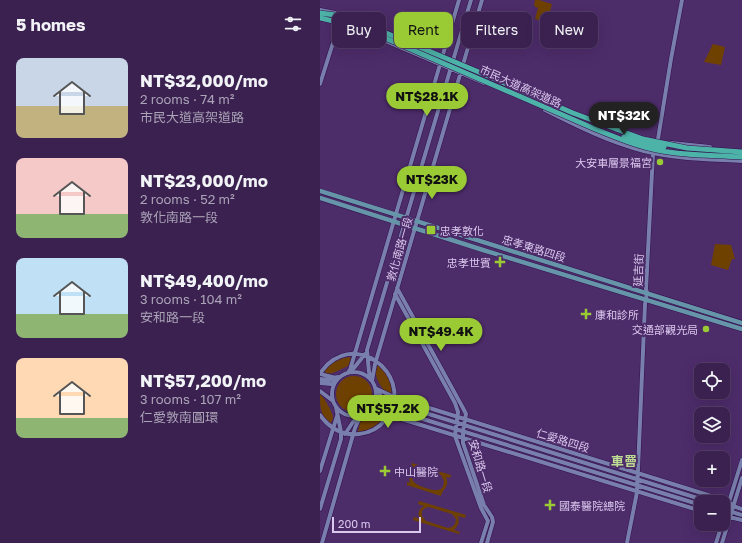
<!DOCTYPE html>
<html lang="en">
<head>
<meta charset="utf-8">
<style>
  body { margin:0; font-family:"Golos Text","Noto Sans TC",sans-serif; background:#412957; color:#f1f3f6; height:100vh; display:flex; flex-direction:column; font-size:15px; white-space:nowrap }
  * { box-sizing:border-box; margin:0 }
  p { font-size:13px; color:#aba3b7 }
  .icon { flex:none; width:22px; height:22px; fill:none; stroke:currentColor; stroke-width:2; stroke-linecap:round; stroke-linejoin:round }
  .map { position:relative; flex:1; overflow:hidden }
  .drawer { display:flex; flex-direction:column; background:#3a2150; width:320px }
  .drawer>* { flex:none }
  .hud { position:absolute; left:12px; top:12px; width:350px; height:36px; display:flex; gap:8px }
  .buttons { position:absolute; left:374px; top:363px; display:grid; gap:8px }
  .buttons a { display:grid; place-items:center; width:36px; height:36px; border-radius:8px; background:#3a2150; box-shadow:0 4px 16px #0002,0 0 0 1px #543e67; font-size:20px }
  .scale { position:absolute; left:12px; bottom:10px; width:89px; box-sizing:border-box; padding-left:4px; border:2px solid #dac8ee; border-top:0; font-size:11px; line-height:14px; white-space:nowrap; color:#dac8ee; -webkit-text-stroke:3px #4d2c6a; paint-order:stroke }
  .price { position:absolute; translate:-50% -34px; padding:0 9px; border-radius:14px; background:#9acb35; color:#111; font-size:13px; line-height:26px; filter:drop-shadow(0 1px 2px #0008) }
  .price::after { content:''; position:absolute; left:50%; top:24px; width:12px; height:9px; margin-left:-6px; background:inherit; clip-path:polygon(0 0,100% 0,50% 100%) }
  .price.selected { background:#222; color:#fff }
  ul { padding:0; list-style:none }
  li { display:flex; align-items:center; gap:12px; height:100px; padding:0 16px }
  li span { display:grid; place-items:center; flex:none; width:112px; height:80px; border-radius:8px; color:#555 }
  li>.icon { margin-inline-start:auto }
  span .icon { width:48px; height:48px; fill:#fffc; stroke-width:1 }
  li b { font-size:17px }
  h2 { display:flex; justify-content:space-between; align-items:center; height:48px; padding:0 16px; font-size:17px }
  .tag { padding:0 14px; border-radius:8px; background:#3a2150; box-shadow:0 4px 16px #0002,0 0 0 1px #543e67; font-size:14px; line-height:36px }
  .tag.selected { background:#9acb35; color:#111 }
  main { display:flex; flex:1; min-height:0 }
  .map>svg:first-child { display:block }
  .green { fill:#6f4100; fill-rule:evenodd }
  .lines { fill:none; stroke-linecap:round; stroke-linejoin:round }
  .secondary-casing { stroke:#330f4d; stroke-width:5 }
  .primary-casing { stroke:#330f4d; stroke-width:5.5 }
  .highway-casing { stroke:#330f4d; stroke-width:6 }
  .secondary { stroke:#797fac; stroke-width:4 }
  .primary { stroke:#6695aa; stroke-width:4.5 }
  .highway { stroke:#4db2a8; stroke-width:5 }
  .highway-bridge-casing { stroke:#330f4d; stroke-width:6; stroke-linecap:butt }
  .highway-bridge { stroke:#4db2a8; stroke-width:5 }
  .poi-dot { fill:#9acb35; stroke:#4d2c6a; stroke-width:1.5 }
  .labels { text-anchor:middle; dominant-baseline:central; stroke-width:4; stroke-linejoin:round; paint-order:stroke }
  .street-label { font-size:11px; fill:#dac8ee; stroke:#4d2c6a }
  .poi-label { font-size:11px; fill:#dac8ee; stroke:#4d2c6a; text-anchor:start }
  .quarter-label { font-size:13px; font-weight:bold; fill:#bddb93; stroke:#4d2c6a }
</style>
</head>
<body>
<main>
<section class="drawer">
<h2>5 homes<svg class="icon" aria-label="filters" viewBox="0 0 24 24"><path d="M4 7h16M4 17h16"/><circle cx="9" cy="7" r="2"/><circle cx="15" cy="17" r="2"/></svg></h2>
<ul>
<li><span style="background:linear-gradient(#c9d6e8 60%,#c2b280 0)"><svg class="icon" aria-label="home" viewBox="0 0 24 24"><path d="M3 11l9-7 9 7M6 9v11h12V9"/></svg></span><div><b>NT$32,000/mo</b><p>2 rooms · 74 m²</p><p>市民大道高架道路</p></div></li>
<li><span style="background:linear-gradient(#f6c9c9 70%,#8fb573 0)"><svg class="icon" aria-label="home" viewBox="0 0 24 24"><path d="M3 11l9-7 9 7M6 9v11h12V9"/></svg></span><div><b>NT$23,000/mo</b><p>2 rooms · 52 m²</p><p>敦化南路一段</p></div></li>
<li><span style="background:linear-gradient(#bfe0f5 70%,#8fb573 0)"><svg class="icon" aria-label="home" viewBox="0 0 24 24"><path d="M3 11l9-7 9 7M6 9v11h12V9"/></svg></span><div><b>NT$49,400/mo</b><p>3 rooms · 104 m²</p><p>安和路一段</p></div></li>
<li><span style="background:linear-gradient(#ffd9b3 75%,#8fb573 0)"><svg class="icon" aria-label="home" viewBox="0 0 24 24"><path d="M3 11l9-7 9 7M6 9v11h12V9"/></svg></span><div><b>NT$57,200/mo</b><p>3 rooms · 107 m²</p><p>仁愛敦南圓環</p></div></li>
</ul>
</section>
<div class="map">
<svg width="422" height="543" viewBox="0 0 422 543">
  <rect width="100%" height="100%" fill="#4d2c6a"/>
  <path class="green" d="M215,0h4l13,4 -5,19 -12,-4 3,-11 -4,-2z
    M393,44l12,3 -4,18 -17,-3z
    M395,244l16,1 4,14h-3l-4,11 -17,-5z
    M30,357l1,3 -3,6 -15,7 -6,1 -2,-2v-2c7,-7 15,-12 25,-13z
    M57,365h1c8,6 15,18 13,28h-1l-6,-2c-5,-8 -11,-16 -7,-26z
    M16 394a18 18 0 1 1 36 0a18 18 0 1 1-36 0Z
    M0,394c4,3 13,19 13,23 0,2 -1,4 -2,6 -11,-7 -11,-16 -11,-29z
    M56,415l7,1 1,1c-7,9 -16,14 -26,15l2,-10z
    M92,463l39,12 -1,3 -4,-1c4,10 -3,11 -5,19l-34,-11v-3l3,1c-2,-7 0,-12 5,-16l-4,-1zM101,469l20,6 3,6 -1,6c-2,2 -3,3 -6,3 -4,1 -19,-4 -22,-7 -6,-5 -1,-13 6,-14z
    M99,501l47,14 -1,3 -7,-2c2,6 0,10 -4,14l6,2 -1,2 -46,-14 1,-3 6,2c-3,-6 -1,-10 4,-13l-6,-2zM109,507l23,7 4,5 -1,5 -3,3 -4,1 -22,-7 -4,-5v-5l3,-3z"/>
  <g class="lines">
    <g class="secondary-casing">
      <path id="secondary" d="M0,10l15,3
        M28,16l14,5
        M37,30l26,10 101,43
        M0,84l19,-60
        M225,110c32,16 64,32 99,41 32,8 65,8 98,10
        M351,143l39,4
        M77,288l66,120 3,6 -3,17v12l21,62 8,12 1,5 -6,21
        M75,294l60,109 3,9 -3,24 26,72 7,13 -7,22
        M30,370l109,-370
        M29,371l5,-3 11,-14
        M12 394a22 22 0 1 1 44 0a22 22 0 1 1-44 0Z
        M0,373c3,-3 5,-6 8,-9 36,-32 88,18 57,56 -6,8 -16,13 -26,14 -16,2 -30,-6 -39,-19
        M0,374l16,4
        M0,379l9,1 9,-3
        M51,379l-2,-7 -2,-22 104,-350
        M52,381l3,-17 107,-364
        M0,383l11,1 4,-2
        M57,389l17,8 330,103 5,2 4,4 9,3
        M57,389l5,10 2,1 9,5h7l310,97
        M0,391l13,10
        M73,405l4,6 304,94
        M47,413c10,-2 18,1 28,4l306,94
        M25,434l8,-12 6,-4
        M0,471l17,-55
        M403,506l4,1 5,5 10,3
        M0,509l21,-70v-7l-5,-25
        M409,517l13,3
        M403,521l19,-61
        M2,543l33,-115 5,-11
        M307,543l10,-51 1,-23 7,-165 2,-11 -1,-4 7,-136 5,-14 13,-80 11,-59
        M396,543l6,-19
        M402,543l20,-65"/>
    </g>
    <g class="primary-casing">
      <path id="primary" d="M0,191l422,132
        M0,198l163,52 259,79"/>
    </g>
    <g class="highway-casing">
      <path id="highway" d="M371,151l25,3"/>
    </g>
    <use href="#secondary" class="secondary"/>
    <use href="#primary" class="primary"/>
    <use href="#highway" class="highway"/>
    <g class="highway-bridge-casing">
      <path id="highway-bridge" d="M0,13l15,2 32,10 114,48 92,40 70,26 44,9 55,4
        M0,18l26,6 25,8 224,97c22,9 44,18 67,22 27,5 53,4 80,6
        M304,137l40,10"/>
    </g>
    <use href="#highway-bridge" class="highway-bridge"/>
  </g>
  <g class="poi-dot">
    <circle cx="340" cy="162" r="4"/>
    <rect x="106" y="225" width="10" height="10" rx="2"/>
    <path d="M178 256h4v4h4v4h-4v4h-4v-4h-4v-4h4z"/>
    <path d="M264 308h4v4h4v4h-4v4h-4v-4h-4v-4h4z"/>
    <circle cx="386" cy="329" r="4"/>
    <path d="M63 465h4v4h4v4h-4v4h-4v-4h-4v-4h4z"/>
    <path d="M228 499h4v4h4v4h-4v4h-4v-4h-4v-4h4z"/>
  </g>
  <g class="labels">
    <g class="street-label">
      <text transform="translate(201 86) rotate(24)">市民大道高架道路</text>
      <text transform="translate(214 248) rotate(17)">忠孝東路四段</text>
      <text transform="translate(79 249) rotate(-74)">敦化南路一段</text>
      <text transform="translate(318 270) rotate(-88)">延吉街</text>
      <text transform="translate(243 440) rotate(17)">仁愛路四段</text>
      <text transform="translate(161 466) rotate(73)">安和路一段</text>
    </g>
    <g class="poi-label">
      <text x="332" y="162" text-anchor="end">大安車層景福宮</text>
      <text x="120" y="230">忠孝敦化</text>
      <text x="171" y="262" text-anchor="end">忠孝世賓</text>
      <text x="275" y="314">康和診所</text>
      <text x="378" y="329" text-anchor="end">交通部觀光局</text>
      <text x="74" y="471">中山醫院</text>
      <text x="239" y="505">國泰醫院總院</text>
    </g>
    <g class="quarter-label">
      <text x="304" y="461">車罾</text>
    </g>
  </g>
</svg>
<div class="buttons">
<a><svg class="icon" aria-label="locate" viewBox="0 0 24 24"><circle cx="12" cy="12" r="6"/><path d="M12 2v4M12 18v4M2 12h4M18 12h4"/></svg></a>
<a><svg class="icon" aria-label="layers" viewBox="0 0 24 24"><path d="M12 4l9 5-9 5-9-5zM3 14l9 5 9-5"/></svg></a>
<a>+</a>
<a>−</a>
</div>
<div class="scale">200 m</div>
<b class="price" style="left:107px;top:117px">NT$28.1K</b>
<b class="price selected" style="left:304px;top:136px">NT$32K</b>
<b class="price" style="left:112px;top:200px">NT$23K</b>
<b class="price" style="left:121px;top:352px">NT$49.4K</b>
<b class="price" style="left:68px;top:429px">NT$57.2K</b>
<div class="hud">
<a class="tag">Buy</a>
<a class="tag selected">Rent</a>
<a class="tag">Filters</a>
<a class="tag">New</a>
</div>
</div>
</main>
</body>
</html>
